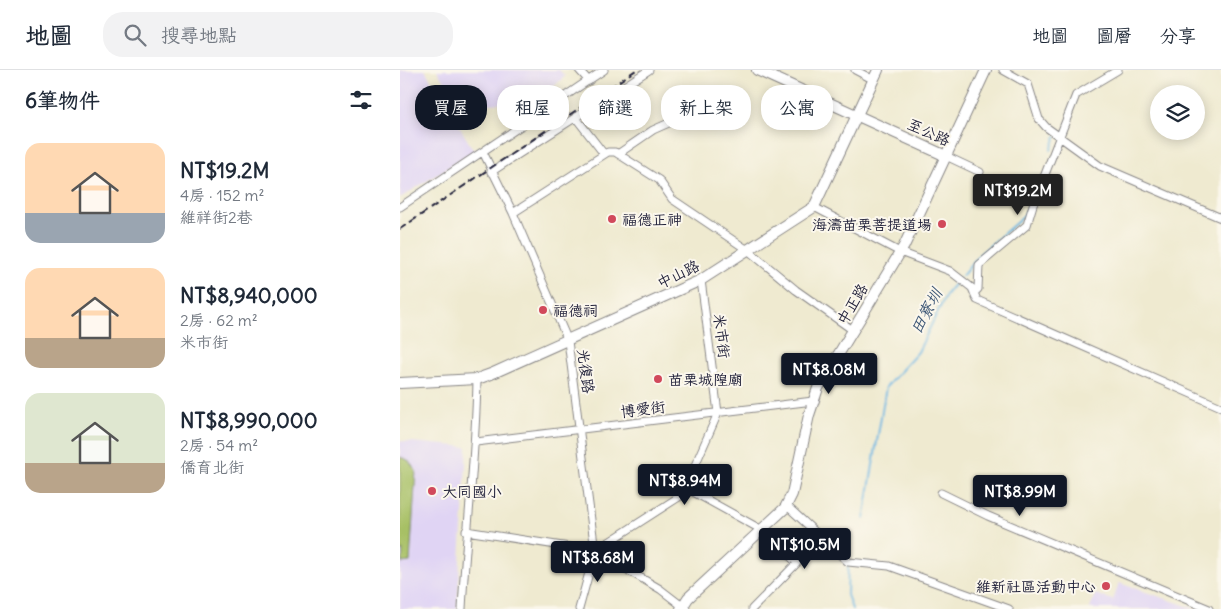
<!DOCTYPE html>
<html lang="zh-TW">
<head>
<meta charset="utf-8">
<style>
  body { margin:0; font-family:Delius,"LXGW WenKai TC",sans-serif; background:#f2f2f3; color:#1f2937; height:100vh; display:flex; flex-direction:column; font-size:19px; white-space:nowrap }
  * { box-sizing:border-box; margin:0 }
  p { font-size:16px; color:#747a83 }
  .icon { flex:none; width:28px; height:28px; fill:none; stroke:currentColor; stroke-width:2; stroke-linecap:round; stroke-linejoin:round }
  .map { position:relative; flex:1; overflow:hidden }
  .side { display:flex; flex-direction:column; background:#fff; width:400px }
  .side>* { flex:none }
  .top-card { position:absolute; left:15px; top:15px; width:475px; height:45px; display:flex; gap:10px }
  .fabs { position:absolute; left:750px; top:15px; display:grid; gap:10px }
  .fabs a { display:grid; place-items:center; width:55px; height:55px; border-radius:50%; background:#fff; box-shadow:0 2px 12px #0003; font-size:25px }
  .price { position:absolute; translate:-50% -42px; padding:0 11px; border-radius:5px; background:#111827; color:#fff; font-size:16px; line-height:32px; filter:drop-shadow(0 1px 2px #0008) }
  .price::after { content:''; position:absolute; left:50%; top:30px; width:15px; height:11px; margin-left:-8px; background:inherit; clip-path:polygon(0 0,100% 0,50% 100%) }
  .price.on { background:#222; color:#fff }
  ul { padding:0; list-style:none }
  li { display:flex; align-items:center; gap:15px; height:125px; padding:0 25px }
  li span { display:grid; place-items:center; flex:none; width:140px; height:100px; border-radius:15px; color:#555 }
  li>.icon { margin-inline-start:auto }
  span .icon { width:60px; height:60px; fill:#fffc; stroke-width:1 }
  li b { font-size:21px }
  h2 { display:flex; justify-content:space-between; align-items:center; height:60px; padding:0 25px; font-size:21px }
  .tag { padding:0 18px; border-radius:20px; background:#fff; box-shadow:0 2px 12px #0003; font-size:18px; line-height:45px }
  .tag.on { background:#111827; color:#fff }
  header { display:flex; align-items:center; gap:30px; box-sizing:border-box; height:70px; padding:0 25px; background:#fff; border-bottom:1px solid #e0e1e3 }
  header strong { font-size:24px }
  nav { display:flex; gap:28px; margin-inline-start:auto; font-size:18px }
  .search { width:350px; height:45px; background:#f2f2f3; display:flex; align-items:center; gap:12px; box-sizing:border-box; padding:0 18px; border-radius:20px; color:#747a83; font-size:19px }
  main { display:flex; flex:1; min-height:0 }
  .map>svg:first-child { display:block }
  .built { fill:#e0d4f4 }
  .grass { fill:#a7c065; stroke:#647150 }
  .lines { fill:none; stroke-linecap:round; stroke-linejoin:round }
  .stream { stroke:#69b5e2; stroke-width:2 }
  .street-casing { stroke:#888686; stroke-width:9 }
  .secondary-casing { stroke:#888686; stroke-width:12 }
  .street { stroke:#fff; stroke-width:7 }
  .secondary { stroke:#fff; stroke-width:10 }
  .rail { stroke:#22223b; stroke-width:2; stroke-dasharray:8 4; stroke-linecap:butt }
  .poi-dot { fill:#d1495b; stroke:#fbf7ec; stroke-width:2 }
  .labels { text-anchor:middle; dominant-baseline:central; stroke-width:4; stroke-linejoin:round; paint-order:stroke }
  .street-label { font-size:15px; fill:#22223b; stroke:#fbf7ec }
  .poi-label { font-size:15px; fill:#22223b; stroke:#fbf7ec; text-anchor:start }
  .water-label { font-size:16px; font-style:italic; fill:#3b5575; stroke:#fbf7ec }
</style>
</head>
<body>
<header>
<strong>地圖</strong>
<div class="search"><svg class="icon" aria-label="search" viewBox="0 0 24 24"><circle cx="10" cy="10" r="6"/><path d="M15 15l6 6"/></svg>搜尋地點</div>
<nav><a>地圖</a><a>圖層</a><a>分享</a></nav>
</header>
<main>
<section class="side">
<h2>6筆物件<svg class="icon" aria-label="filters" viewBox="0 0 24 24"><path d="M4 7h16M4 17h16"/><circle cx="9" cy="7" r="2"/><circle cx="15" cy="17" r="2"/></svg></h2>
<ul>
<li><span style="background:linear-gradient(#ffd9b3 70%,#9aa5b1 0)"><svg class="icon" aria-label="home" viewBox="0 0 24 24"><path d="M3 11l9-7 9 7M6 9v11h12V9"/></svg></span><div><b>NT$19.2M</b><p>4房 · 152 m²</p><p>維祥街2巷</p></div></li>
<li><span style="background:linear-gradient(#ffd9b3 70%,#b9a48a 0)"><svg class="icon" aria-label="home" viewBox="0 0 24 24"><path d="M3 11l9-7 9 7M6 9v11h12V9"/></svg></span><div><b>NT$8,940,000</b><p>2房 · 62 m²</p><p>米市街</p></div></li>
<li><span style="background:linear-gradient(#dfe7d0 70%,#b9a48a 0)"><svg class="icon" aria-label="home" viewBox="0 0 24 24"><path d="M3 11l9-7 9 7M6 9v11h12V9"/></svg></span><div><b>NT$8,990,000</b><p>2房 · 54 m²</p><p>僑育北街</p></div></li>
</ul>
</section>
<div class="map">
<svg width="821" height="539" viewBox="0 0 821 539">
  <rect width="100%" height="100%" fill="#fbf7ec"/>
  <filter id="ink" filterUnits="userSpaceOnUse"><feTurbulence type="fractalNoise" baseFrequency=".02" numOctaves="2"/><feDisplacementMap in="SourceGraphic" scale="10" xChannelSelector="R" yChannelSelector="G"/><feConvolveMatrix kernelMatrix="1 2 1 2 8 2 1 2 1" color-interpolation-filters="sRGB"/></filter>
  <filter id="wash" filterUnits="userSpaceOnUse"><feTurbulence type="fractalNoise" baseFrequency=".0096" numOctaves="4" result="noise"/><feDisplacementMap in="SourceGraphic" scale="20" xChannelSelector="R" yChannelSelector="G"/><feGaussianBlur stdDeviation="1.12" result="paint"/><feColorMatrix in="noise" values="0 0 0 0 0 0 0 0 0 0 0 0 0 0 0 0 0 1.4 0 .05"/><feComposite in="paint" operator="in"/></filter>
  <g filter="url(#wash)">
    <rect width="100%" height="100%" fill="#efead0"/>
    <path class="built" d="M0,0h25l49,81 -74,47z
      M37,0h122l6,6 -12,11 -18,4 -28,12 -23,1 -13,16 -16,-19 -1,-15 -12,-7z
      M0,371l67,6 -10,162h-57z
      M719,513l77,26h-106l5,-15 18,6z"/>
    <path class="grass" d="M0,387l8,3 8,11 -6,91 -8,1 1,-13 -3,2z"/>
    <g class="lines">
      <path class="stream" d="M651,80l5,-14
        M562,206l18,-22 44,-38 7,-15
        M464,449l22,-132 32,-35 29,-59 12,-14
        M448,495l-1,30 5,14"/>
    </g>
  </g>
  <g filter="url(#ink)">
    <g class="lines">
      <g class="street-casing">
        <path id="street" d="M179,0l10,11
          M455,0l19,10
          M603,0l25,14 11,35 7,8 54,39 121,52
          M176,48l28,36
          M83,82l30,61 55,128 27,210 -16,58
          M218,84l35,-24 52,-23
          M546,86l34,16
          M91,102l158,-102
          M0,137l204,-137
          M414,137l86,45 50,19 22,17 5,12 244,107
          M113,143l95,-61h7l44,28 13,19 77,52 47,39 58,41
          M575,222l3,-3 1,-24 48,-40 6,-20 43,-110 42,-25
          M76,372l337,-41
          M286,418l76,42 35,33 -45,46
          M541,423l47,23 221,93
          M387,436l61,56 41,4 120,43
          M66,461l129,20 65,38 26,20
          M195,481l87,-56 36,-82 -17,-133
          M62,539c4,-77 14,-153 15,-230"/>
      </g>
      <g class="secondary-casing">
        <path id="secondary" d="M357,0l189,86
          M0,313l77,-4 14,-5 210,-94 113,-73 64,-137
          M281,539l7,-11 97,-90 7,-14 17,-79 9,-27 86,-142 82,-176"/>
      </g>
      <use href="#street" class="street"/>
      <use href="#secondary" class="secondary"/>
      <path class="rail" d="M0,159l236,-159"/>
    </g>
  </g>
  <g class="poi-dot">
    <circle cx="212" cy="149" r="5"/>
    <circle cx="542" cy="154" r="5"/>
    <circle cx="143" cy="240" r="5"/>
    <circle cx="258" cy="309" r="5"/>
    <circle cx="32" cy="421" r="5"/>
    <circle cx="706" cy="516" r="5"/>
  </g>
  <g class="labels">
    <g class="street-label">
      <text transform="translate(529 62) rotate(24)">至公路</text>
      <text transform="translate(278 204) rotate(-26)">中山路</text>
      <text transform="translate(452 234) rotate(-59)">中正路</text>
      <text transform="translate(322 266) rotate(83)">米市街</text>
      <text transform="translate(186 301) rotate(82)">光復路</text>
      <text transform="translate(243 339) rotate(-7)">博愛街</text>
    </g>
    <g class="poi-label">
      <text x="222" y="149">福德正神</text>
      <text x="532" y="154" text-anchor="end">海濤苗栗菩提道場</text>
      <text x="153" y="240">福德祠</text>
      <text x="268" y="309">苗栗城隍廟</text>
      <text x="42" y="421">大同國小</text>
      <text x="696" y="516" text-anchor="end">維新社區活動中心</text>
    </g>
    <g class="water-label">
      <text transform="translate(526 241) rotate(-62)">田寮圳</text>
    </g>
  </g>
</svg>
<div class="fabs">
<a><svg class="icon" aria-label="layers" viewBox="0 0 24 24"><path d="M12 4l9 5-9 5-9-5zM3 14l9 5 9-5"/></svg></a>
</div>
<b class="price on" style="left:618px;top:146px">NT$19.2M</b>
<b class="price" style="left:429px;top:325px">NT$8.08M</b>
<b class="price" style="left:285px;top:436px">NT$8.94M</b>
<b class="price" style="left:620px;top:447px">NT$8.99M</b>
<b class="price" style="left:405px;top:500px">NT$10.5M</b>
<b class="price" style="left:198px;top:513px">NT$8.68M</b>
<div class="top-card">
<a class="tag on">買屋</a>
<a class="tag">租屋</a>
<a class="tag">篩選</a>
<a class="tag">新上架</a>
<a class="tag">公寓</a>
</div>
</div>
</main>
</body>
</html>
